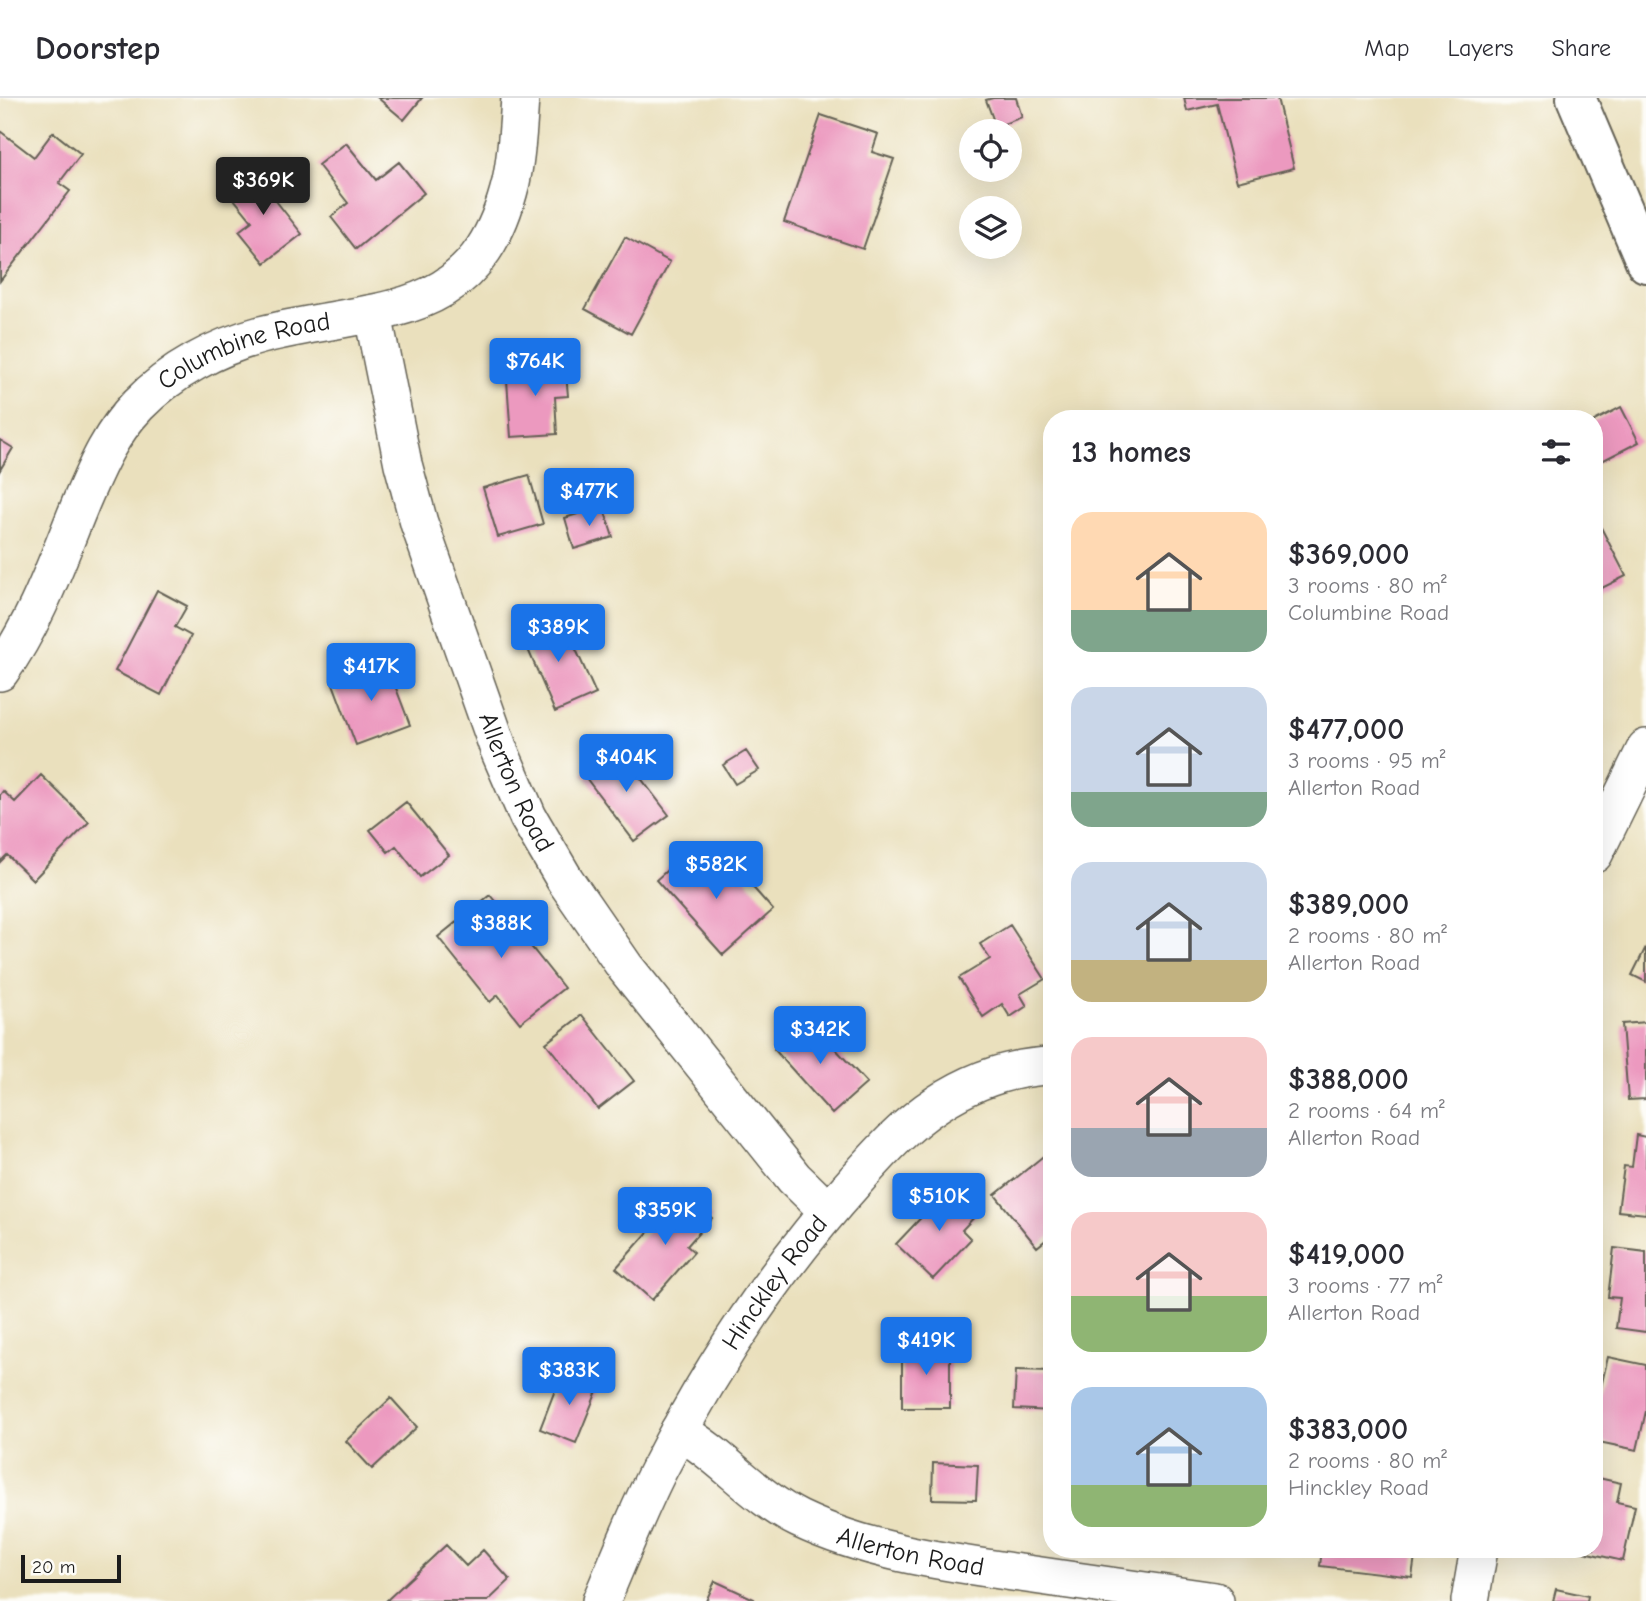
<!DOCTYPE html>
<html lang="en">
<head>
<meta charset="utf-8">
<style>
  body { margin:0; font-family:"Comic Neue",sans-serif; background:#f2f2f3; color:#2b2b33; height:100vh; display:flex; flex-direction:column; font-size:26px; white-space:nowrap }
  * { box-sizing:border-box; margin:0 }
  p { font-size:23px; color:#7c7c81 }
  .icon { flex:none; width:38px; height:38px; fill:none; stroke:currentColor; stroke-width:2; stroke-linecap:round; stroke-linejoin:round }
  .map { position:relative; flex:1; overflow:hidden }
  .drawer { position:absolute; left:1043px; top:312px; width:560px; height:1148px; display:flex; flex-direction:column; background:#fff; border-radius:28px; box-shadow:0 7px 28px #0002 }
  .drawer>* { flex:none }
  .fabs { position:absolute; left:959px; top:21px; display:grid; gap:14px }
  .fabs a { display:grid; place-items:center; width:63px; height:63px; border-radius:50%; background:#fff; box-shadow:0 7px 28px #0002; font-size:35px }
  .scale { position:absolute; left:21px; bottom:18px; width:100px; box-sizing:border-box; padding-left:7px; border:4px solid #1c1c1c; border-top:0; font-size:19px; line-height:24px; white-space:nowrap; color:#1c1c1c; -webkit-text-stroke:5px #fdfcf7; paint-order:stroke }
  .price { position:absolute; translate:-50% -60px; padding:0 16px; border-radius:7px; background:#1a73e8; color:#fff; font-size:23px; line-height:46px; filter:drop-shadow(0 2px 4px #0008) }
  .price::after { content:''; position:absolute; left:50%; top:42px; width:21px; height:16px; margin-left:-10px; background:inherit; clip-path:polygon(0 0,100% 0,50% 100%) }
  .price.on { background:#222; color:#fff }
  ul { padding:0; list-style:none }
  li { display:flex; align-items:center; gap:21px; height:175px; padding:0 28px }
  li span { display:grid; place-items:center; flex:none; width:196px; height:140px; border-radius:21px; color:#555 }
  li>.icon { margin-inline-start:auto }
  span .icon { width:84px; height:84px; fill:#fffc; stroke-width:1 }
  li b { font-size:30px }
  h2 { display:flex; justify-content:space-between; align-items:center; height:84px; padding:0 28px; font-size:30px }
  header { display:flex; align-items:center; gap:42px; box-sizing:border-box; height:98px; padding:0 35px; background:#fff; border-bottom:2px solid #e1e1e2 }
  header strong { font-size:33px }
  nav { display:flex; gap:38px; margin-inline-start:auto; font-size:24px }
  .map>svg:first-child { display:block }
  .building { fill:#ec99bf }
  .lines { fill:none; stroke-linecap:round; stroke-linejoin:round }
  .minor-casing { stroke:#646154; stroke-width:40 }
  .tertiary-casing { stroke:#646154; stroke-width:42 }
  .minor { stroke:#fff; stroke-width:37 }
  .tertiary { stroke:#fff; stroke-width:38 }
  .labels { text-anchor:middle; dominant-baseline:central; stroke-width:6; stroke-linejoin:round; paint-order:stroke }
  .street-label { font-size:26px; fill:#1c1c1c; stroke:#fdfcf7 }
</style>
</head>
<body>
<header>
<strong>Doorstep</strong>
<nav><a>Map</a><a>Layers</a><a>Share</a></nav>
</header>
<div class="map">
<svg width="1646" height="1503" viewBox="0 0 1646 1503">
  <rect width="100%" height="100%" fill="#fdfcf7"/>
  <filter id="ink" filterUnits="userSpaceOnUse"><feTurbulence type="fractalNoise" baseFrequency=".0143" numOctaves="2"/><feDisplacementMap in="SourceGraphic" scale="14" xChannelSelector="R" yChannelSelector="G"/><feConvolveMatrix kernelMatrix="1 2 1 2 8 2 1 2 1" color-interpolation-filters="sRGB"/></filter>
  <filter id="wash" filterUnits="userSpaceOnUse"><feTurbulence type="fractalNoise" baseFrequency=".00686" numOctaves="4" result="noise"/><feDisplacementMap in="SourceGraphic" scale="28" xChannelSelector="R" yChannelSelector="G"/><feGaussianBlur stdDeviation="1.57" result="paint"/><feColorMatrix in="noise" values="0 0 0 0 0 0 0 0 0 0 0 0 0 0 0 0 0 1.4 0 .05"/><feComposite in="paint" operator="in"/></filter>
  <g filter="url(#wash)">
    <rect width="100%" height="100%" fill="#eae0bd"/>
    <g id="blocks">
      <path class="building" d="M378,0h44l-18,22z
        M993,0h23l6,19 -26,10 -10,-27z
        M1184,0h93l17,70 -57,14 -20,-78 -30,7z
        M821,17l57,19 -6,18 22,7 -31,90 -79,-27z
        M0,33l34,26 19,-25 28,22 -22,29 11,8 -70,90z
        M346,45l30,37 23,-18 25,31 -68,56 -25,-32 17,-14 -30,-38z
        M250,70l52,66 -37,29 -26,-32 13,-10 -27,-33z
        M625,139l45,25 -39,72 -46,-25z
        M565,264l3,34 -13,1 2,37 -46,3 -5,-71z
        M1621,309l18,35 -45,23v-44z
        M0,342l13,8 -13,22z
        M529,377l14,49 -45,13 -15,-49z
        M603,408l10,31 -39,12 -9,-31z
        M1594,416l32,62 -32,16z
        M157,492l30,16 -12,21 16,9 -30,59 -46,-24z
        M561,518l35,78 -41,18 -34,-79z
        M386,564l24,63 -54,20 -24,-64z
        M617,649l52,68 -35,26 -51,-67z
        M746,653l13,19 -24,14 -12,-19z
        M41,677l48,47 -56,58 -26,-25 -7,7v-67l3,-4 12,11z
        M406,704l43,53 -29,22 -24,-31 -8,6 -18,-22z
        M725,758l48,54 -50,45 -67,-75 26,-23 19,20z
        M490,797l74,93 -44,35 -22,-28 -8,7 -52,-65z
        M1010,827l35,54 -25,15 7,12 -17,11 -8,-13 -19,13 -24,-39 31,-19 -10,-15z
        M1646,849v35l-14,-7z
        M582,917l52,66 -36,28 -52,-66z
        M808,921l59,64 -35,31 -58,-65z
        M1646,924v77l-18,1 -6,-76z
        M1636,1037l10,2v77l-28,-3 6,-45 8,1z
        M1052,1051v86l-15,12 -42,-52z
        M951,1088l28,26 -17,18 9,9 -38,40 -37,-35z
        M683,1095l29,25 -25,28 7,6 -42,48 -36,-32z
        M1614,1150l32,4v80l-30,-4 4,-30 -12,-1z
        M902,1248h48v62h-48z
        M1608,1259l38,8v46l-9,39 -43,-9v-24z
        M1016,1272l36,1v40l-38,-2z
        M562,1274l37,14 -23,57 -36,-14z
        M391,1300l26,29 -45,42 -26,-28z
        M933,1365l45,2 -2,35 -44,-1z
        M1594,1379l27,6 -4,19 18,4 -12,55 -48,-11 19,-1z
        M446,1447l20,21 17,-16 27,30 -22,21h-102z
        M1322,1451h94l-4,28 -92,-11z
        M715,1483l39,18 -1,2h-47z
        M1556,1491l32,7 -1,5h-34z"/>
    </g>
  </g>
  <g filter="url(#ink)">
    <use href="#blocks" fill-opacity="0" stroke="#646154" stroke-width="2"/>
    <g class="lines">
      <g class="minor-casing">
        <g id="minor">
          <path id="s1" d="M373,217l30,149 16,59 80,227 29,67 37,63 60,87 169,211 34,33"/>
          <path id="s2" d="M0,574c37,-51 58,-114 82,-172 15,-35 29,-67 56,-95 33,-34 78,-58 123,-70 114,-30 215,-8 250,-153 6,-28 7,-56 9,-84"/>
          <path d="M1594,756l52,-106"/>
          <path id="s3" d="M679,1333c44,25 75,66 120,88 69,33 147,43 221,54 65,9 130,19 195,28"/>
          <path id="s4" d="M601,1503c19,-44 36,-89 58,-132 53,-104 118,-202 197,-289 25,-28 50,-56 81,-76 35,-23 73,-37 115,-38"/>
          <path d="M1470,1503l9,-52"/>
        </g>
      </g>
      <g class="tertiary-casing">
        <path id="tertiary" d="M1576,0l70,165"/>
      </g>
      <use href="#minor" class="minor"/>
      <use href="#tertiary" class="tertiary"/>
    </g>
  </g>
  <g class="labels">
    <g class="street-label">
      <text stroke="none"><textPath href="#s2" startOffset="424">Columbine Road</textPath></text>
      <text stroke="none"><textPath href="#s1" startOffset="490">Allerton Road</textPath></text>
      <text stroke="none"><textPath href="#s4" startOffset="364">Hinckley Road</textPath></text>
      <text stroke="none"><textPath href="#s3" startOffset="266">Allerton Road</textPath></text>
    </g>
  </g>
</svg>
<div class="fabs">
<a><svg class="icon" aria-label="locate" viewBox="0 0 24 24"><circle cx="12" cy="12" r="6"/><path d="M12 2v4M12 18v4M2 12h4M18 12h4"/></svg></a>
<a><svg class="icon" aria-label="layers" viewBox="0 0 24 24"><path d="M12 4l9 5-9 5-9-5zM3 14l9 5 9-5"/></svg></a>
</div>
<div class="scale">20 m</div>
<b class="price on" style="left:263px;top:119px">$369K</b>
<b class="price" style="left:535px;top:300px">$764K</b>
<b class="price" style="left:589px;top:430px">$477K</b>
<b class="price" style="left:558px;top:566px">$389K</b>
<b class="price" style="left:371px;top:605px">$417K</b>
<b class="price" style="left:626px;top:696px">$404K</b>
<b class="price" style="left:716px;top:803px">$582K</b>
<b class="price" style="left:501px;top:862px">$388K</b>
<b class="price" style="left:820px;top:968px">$342K</b>
<b class="price" style="left:939px;top:1135px">$510K</b>
<b class="price" style="left:665px;top:1149px">$359K</b>
<b class="price" style="left:926px;top:1279px">$419K</b>
<b class="price" style="left:569px;top:1309px">$383K</b>
<section class="drawer">
<h2>13 homes<svg class="icon" aria-label="filters" viewBox="0 0 24 24"><path d="M4 7h16M4 17h16"/><circle cx="9" cy="7" r="2"/><circle cx="15" cy="17" r="2"/></svg></h2>
<ul>
<li><span style="background:linear-gradient(#ffd9b3 70%,#7fa58c 0)"><svg class="icon" aria-label="home" viewBox="0 0 24 24"><path d="M3 11l9-7 9 7M6 9v11h12V9"/></svg></span><div><b>$369,000</b><p>3 rooms · 80 m²</p><p>Columbine Road</p></div></li>
<li><span style="background:linear-gradient(#c9d6e8 75%,#7fa58c 0)"><svg class="icon" aria-label="home" viewBox="0 0 24 24"><path d="M3 11l9-7 9 7M6 9v11h12V9"/></svg></span><div><b>$477,000</b><p>3 rooms · 95 m²</p><p>Allerton Road</p></div></li>
<li><span style="background:linear-gradient(#c9d6e8 70%,#c2b280 0)"><svg class="icon" aria-label="home" viewBox="0 0 24 24"><path d="M3 11l9-7 9 7M6 9v11h12V9"/></svg></span><div><b>$389,000</b><p>2 rooms · 80 m²</p><p>Allerton Road</p></div></li>
<li><span style="background:linear-gradient(#f6c9c9 65%,#9aa5b1 0)"><svg class="icon" aria-label="home" viewBox="0 0 24 24"><path d="M3 11l9-7 9 7M6 9v11h12V9"/></svg></span><div><b>$388,000</b><p>2 rooms · 64 m²</p><p>Allerton Road</p></div></li>
<li><span style="background:linear-gradient(#f6c9c9 60%,#8fb573 0)"><svg class="icon" aria-label="home" viewBox="0 0 24 24"><path d="M3 11l9-7 9 7M6 9v11h12V9"/></svg></span><div><b>$419,000</b><p>3 rooms · 77 m²</p><p>Allerton Road</p></div></li>
<li><span style="background:linear-gradient(#a9c7e8 70%,#8fb573 0)"><svg class="icon" aria-label="home" viewBox="0 0 24 24"><path d="M3 11l9-7 9 7M6 9v11h12V9"/></svg></span><div><b>$383,000</b><p>2 rooms · 80 m²</p><p>Hinckley Road</p></div></li>
</ul>
</section>
</div>
</body>
</html>
